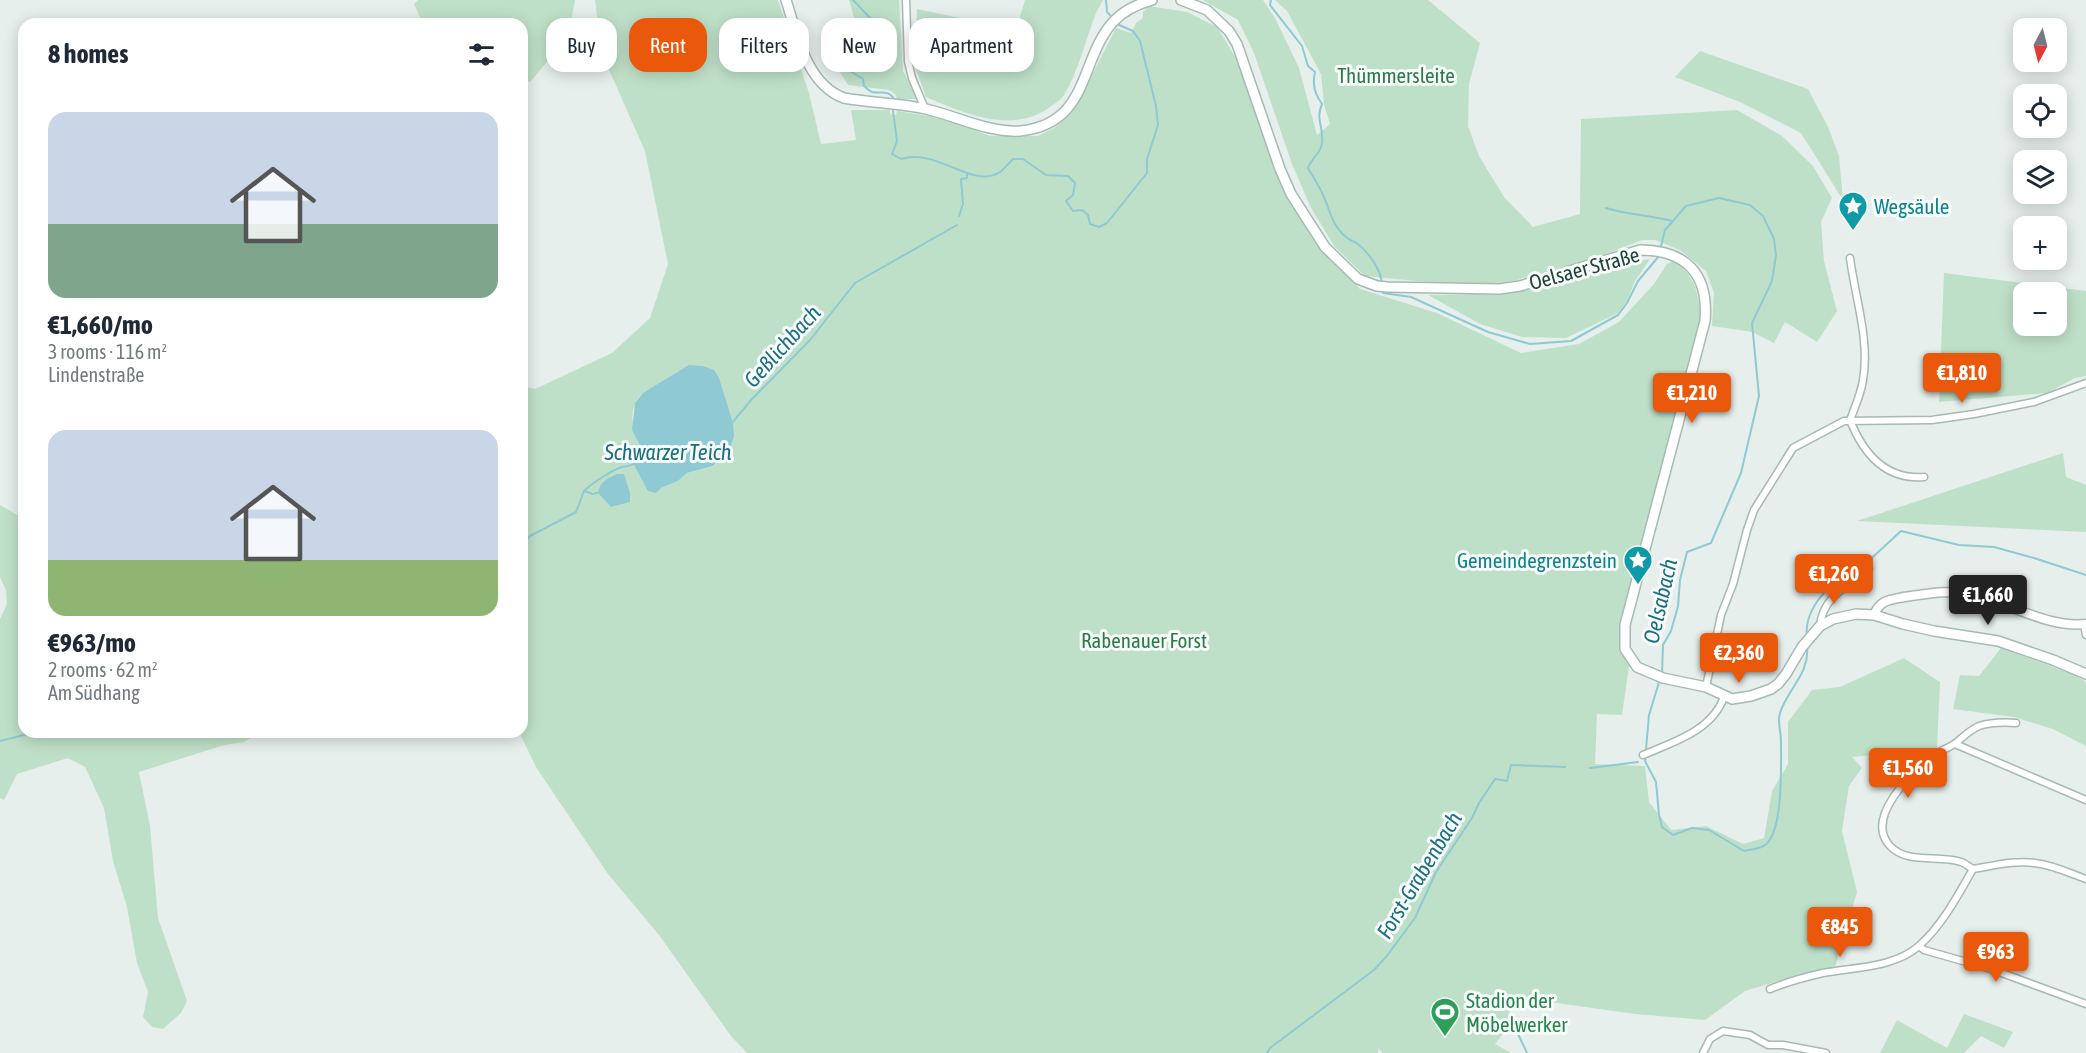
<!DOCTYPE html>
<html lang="en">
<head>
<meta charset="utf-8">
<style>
  body { margin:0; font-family:"Asap Condensed",sans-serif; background:#f6f6f7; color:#1f2937; height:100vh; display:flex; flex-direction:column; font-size:22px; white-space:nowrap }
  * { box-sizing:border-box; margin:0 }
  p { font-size:20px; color:#747a83 }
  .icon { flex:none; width:33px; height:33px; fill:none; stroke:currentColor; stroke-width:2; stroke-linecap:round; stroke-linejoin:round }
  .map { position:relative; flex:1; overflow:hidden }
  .sheet { position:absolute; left:18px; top:18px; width:510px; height:720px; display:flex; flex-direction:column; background:#fff; border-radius:18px; box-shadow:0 3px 15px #0003 }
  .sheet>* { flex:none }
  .banner { position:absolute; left:546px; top:18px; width:570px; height:54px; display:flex; gap:12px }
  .needle { width:39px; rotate:187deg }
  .controls { position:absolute; left:2013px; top:18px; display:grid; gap:12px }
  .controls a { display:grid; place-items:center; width:54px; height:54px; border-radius:12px; background:#fff; box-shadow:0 3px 15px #0003; font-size:30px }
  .price { position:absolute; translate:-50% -51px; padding:0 14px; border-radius:6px; background:#ea580c; color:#fff; font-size:20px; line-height:39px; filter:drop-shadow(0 2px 3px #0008) }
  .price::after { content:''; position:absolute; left:50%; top:36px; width:18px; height:14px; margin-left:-9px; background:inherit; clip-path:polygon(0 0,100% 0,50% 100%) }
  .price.on { background:#222; color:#fff }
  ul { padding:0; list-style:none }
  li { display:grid; align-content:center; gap:12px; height:318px; padding:0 30px }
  li span { display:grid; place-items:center; height:186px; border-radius:18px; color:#555 }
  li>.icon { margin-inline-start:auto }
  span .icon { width:108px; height:108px; fill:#fffc; stroke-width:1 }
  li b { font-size:26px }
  h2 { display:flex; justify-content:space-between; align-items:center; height:72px; padding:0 30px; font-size:26px }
  .chip { padding:0 21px; border-radius:18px; background:#fff; box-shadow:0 3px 15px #0003; font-size:21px; line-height:54px }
  .chip.on { background:#ea580c; color:#fff }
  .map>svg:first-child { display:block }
  .green { fill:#bfe0c8; fill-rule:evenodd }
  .water { fill:#8ec9d4 }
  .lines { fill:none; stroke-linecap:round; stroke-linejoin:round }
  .stream { stroke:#8ec9d4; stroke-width:2 }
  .minor-casing { stroke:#a8b8b2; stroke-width:9 }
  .tertiary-casing { stroke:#a8b8b2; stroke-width:11 }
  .secondary-casing { stroke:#a4bbb3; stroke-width:12 }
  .minor { stroke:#fff; stroke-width:6 }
  .tertiary { stroke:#fff; stroke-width:8 }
  .secondary { stroke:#fff; stroke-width:9 }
  .labels { text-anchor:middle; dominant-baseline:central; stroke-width:6; stroke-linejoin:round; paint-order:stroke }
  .park-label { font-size:21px; fill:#2d7a4b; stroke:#f7fbf9 }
  .culture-label { font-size:21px; fill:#0d838f; stroke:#f7fbf9; text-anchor:start }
  .street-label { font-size:21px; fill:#24423a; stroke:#f7fbf9 }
  .leisure-label { font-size:21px; fill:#27864d; stroke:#f7fbf9; text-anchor:start }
  .water-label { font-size:22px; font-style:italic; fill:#1c6f80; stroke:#f7fbf9 }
</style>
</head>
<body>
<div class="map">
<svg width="2086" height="1053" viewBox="0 0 2086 1053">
  <rect width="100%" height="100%" fill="#e6efeb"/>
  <path class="green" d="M418,0h157l-7,37 -38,45 -8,-3v-55h-99l-9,-20z
    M595,0h183l31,93 12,51 35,-4 -5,-30h39v4l6,1 1,-4 46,7 47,18h48l18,-9 22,-25 38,-74 15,5 5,-10 7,-5v-6l6,-6 38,6 30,15 25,41 39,118 36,54 43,49 77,24 84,40 58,-9 40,-22 35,-38 13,-20 7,-3c23,17 24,32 27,59l-75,296 4,43 -8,56 -25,-1 -2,50 50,2 4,36 22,28 35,-4 37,18 21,-6 8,-47 16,-27v-42l24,-32 28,-3 64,-29 36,24 -3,67 -85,8 10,11 -13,18 -7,45 15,61 -22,75 -50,12 -40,12 -40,29 -70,-6 -92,-13 -32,5 -8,28 -8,10 16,9h-129l-3,-5 -1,5h-631l-16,-17 -72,-101 -51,-61 -72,-107 -17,-35h3v-346l13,3 77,-36 38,-35 18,-54 -23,-113 -43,-97zM656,386l78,51 -5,14 -15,15 -27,7 -9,8 -17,7 -26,-33 5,-9c-9,-15 -12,-41 3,-53 4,-3 9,-5 13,-7zM617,474h7l-1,30 -12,3 -1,-30z
    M849,0h50l4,71 15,28h-21l-1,-4 -7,-5 -41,-5 -12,-19 20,-19 2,-15z
    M1025,0h78l-7,13c-10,26 -18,59 -32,82 -3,5 -10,9 -14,12 -37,28 -87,6 -124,-10l-10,-28 1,-60 99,21z
    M1203,0h60l13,20 23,48 18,67 13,-11 -6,-20 -3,-30 -34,-63 -12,-11h153l52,43 -11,41 -1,42 11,30 25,41 29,30 47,-13 1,-95 156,-9 45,26 31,30 19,32 -11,24 3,39 13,50 -20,31 -32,-20 -11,21 -22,-11 -40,-6 2,-33 -8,-22 -26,-21 -25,-10h-13l-49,19 -80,22 -45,5 -103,-10 -30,-29 -24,-39 -19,-44 -38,-111 -16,-33z
    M1700,51l108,38 20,38 11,29 4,44 -42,-67 -61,-31 -65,-25z
    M1650,259l-15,22 -8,20 -9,12 -52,25 -44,-1 -42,-13 -52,-29 68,-1 120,-30z
    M1944,273l142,18v85l-11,2 -28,15 -108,9zM2024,292h32v34h-32z
    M2063,453l3,24 20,8v47l-229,-11z
    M0,505l24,14v213h236l-16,10 -20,3 -85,27 11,54 8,92 29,83 -6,12 -18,16 -11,-2 -9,-10 5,-25 -11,-29 -10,-56 -14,-46 -9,-53 -19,-41 -17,-9 -51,16 -13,26 -4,-2v-179l7,-15 -1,-14 -6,-13z
    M2001,648l74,27 11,7v64l-33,-17 -39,-12 -61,-8 7,-34 19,1z
    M1964,1014l49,18 -9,16 -23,-12 -17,17h-84l17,-33 50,28z"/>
  <path class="water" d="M689,365l14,1 11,4 5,8 14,45 1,14 -5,14 -16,15 -26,7 -9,8 -17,7 -5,5 -8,-2 -15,-28 7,-17 -8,-16 3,-27 8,-10z
    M617,474h7l6,19v9l-19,5 -13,-14c1,-11 10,-15 19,-19z"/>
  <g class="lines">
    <path class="stream" d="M853,0l24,25c0,17 -18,24 -29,35l2,11 13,8 1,7c3,2 5,5 8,6 9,2 16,-3 22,7
      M1106,0l1,12 3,3
      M1271,0l-1,5 32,41 6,20 7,6c-3,13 0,22 7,32 -7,16 2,22 0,39 -1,11 -10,14 -14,25 5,9 12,19 16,29 6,14 9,30 22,40 3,3 8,4 12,7 11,9 23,26 24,40
      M893,111l4,30 -5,13 9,5c35,-12 72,31 99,13 4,-3 9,-9 13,-13h10l23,16 22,1 7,7 -2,12 -7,6 7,10 9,-1 6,5 2,9 9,3 8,-4 40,-50v-14l11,-34 -2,-19 -16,-65 -7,-10 -14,-6
      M1606,208c22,7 44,7 66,13
      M959,216l4,-12 -2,-25 6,-1v-4
      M1660,250l5,-20 21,-24 33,-8 31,7 13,11 11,23 2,16 -4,26 -20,42 7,73 -18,77 -30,70 -24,9 -7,28 -2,26 -7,25 -8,14 -1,29
      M1383,289v4l28,4 77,35 42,12 41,-3 47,-26 9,-12 11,-22 21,-25
      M732,423l20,-24 58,-59 45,-57 102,-58
      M584,491c7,-7 28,-21 38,-24 5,-1 9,-1 14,-4
      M522,544l8,-8 46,-24 8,-21 9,3 7,-2
      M1807,637c-2,-16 6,-32 17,-44l38,-26 39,-36 58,14 35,2 40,11 52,17
      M1660,679l-11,36 -4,46 11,21 3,33 3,12 11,8 19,-7 17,2 35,21c8,-2 20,-2 25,-10 14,-19 12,-77 12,-100 0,-9 -4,-20 -1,-28 8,-25 30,-39 27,-67
      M0,741l36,-9
      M1590,768l48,-6
      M1518,1034l9,19
      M1267,1053l3,-5 104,-78 12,-13 29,-39 21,-46 36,-54 7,-15 16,-24 12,2 4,-16 54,2"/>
    <g class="minor-casing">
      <path id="minor" d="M906,0l2,61 4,17 13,31
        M1850,420c5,-13 11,-26 13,-40 7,-40 -8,-83 -13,-122
        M1850,420c13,33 35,60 74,57
        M2084,624l2,11
        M1820,626c2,-28 28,-41 49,-57
        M1706,687l15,-72 12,-31 14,-54 7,-20 39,-62 51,-27 88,-1 42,-6 60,-12 52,-19
        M1955,744l131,56
        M1643,755c30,-13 69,-24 81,-58
        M1973,869c-4,-2 -8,-6 -12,-7 -22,-8 -53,3 -71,-16 -26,-28 21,-73 43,-90 7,-6 17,-8 24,-14 7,-6 13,-12 22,-16 13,-4 24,-4 37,-3
        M1973,869c20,-3 41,-9 62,-6 18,2 34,10 51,16
        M1919,946l5,4 67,19 95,35
        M1770,989c17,-7 35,-12 53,-16 32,-6 72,-5 97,-28 23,-21 38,-50 53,-76
        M1703,1053l7,-14 13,-8 27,4 18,10h15l43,8"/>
    </g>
    <g class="tertiary-casing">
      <path id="tertiary" d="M1874,615c6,-15 15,-15 30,-18 23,-3 46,-8 69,-2 38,8 73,33 113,29"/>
    </g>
    <g class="secondary-casing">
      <path id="secondary" d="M786,0c11,34 20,84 58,98 27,5 55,5 82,11 30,7 63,24 94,22 70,-7 59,-71 93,-109 10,-11 25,-18 39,-22
        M1181,0l26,10 22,21 8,13 43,125 11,25 34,53 33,32 19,7 10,1 112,2 21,-3 120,-36c46,0 69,24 65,71l-80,304v24l12,18 26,11 43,9 26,12 19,-3 20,-7 7,-5 8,-10 16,-27 18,-21 13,-7 23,-5 18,1 29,9 31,7 64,10 55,19 33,14"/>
    </g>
    <use href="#minor" class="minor"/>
    <use href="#tertiary" class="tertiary"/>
    <use href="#secondary" class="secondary"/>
  </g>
  <defs>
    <g id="sight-pin" transform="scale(1.5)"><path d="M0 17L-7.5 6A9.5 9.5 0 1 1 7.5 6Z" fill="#0f9aa8" stroke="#f7fbf9"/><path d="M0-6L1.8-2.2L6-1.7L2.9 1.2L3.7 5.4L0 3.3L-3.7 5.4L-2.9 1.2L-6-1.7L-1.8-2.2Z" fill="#fff"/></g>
    <g id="stadium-pin" transform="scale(1.5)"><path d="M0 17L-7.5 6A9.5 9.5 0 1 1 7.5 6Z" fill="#2e9e5b" stroke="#f7fbf9"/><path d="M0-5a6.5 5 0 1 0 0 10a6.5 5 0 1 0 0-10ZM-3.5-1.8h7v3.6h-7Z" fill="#fff"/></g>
  </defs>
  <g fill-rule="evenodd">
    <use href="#sight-pin" x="1853" y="206"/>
    <use href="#sight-pin" x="1638" y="560"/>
    <use href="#stadium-pin" x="1445" y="1012"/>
  </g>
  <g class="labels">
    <g class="park-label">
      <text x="1396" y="75">Thümmersleite</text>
      <text x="1144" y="640">Rabenauer Forst</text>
    </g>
    <g class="culture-label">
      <text x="1874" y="206">Wegsäule</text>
      <text x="1617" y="560" text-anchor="end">Gemeindegrenzstein</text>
    </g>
    <g class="street-label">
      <text transform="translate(1584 268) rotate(-15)">Oelsaer Straße</text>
    </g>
    <g class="leisure-label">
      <text x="1466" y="1000">Stadion der<tspan x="1466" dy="24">Möbelwerker</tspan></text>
    </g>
    <g class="water-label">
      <text transform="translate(782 346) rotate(-48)">Geßlichbach</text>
      <text x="668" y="452">Schwarzer Teich</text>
      <text transform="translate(1660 601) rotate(-77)">Oelsabach</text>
      <text transform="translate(1419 875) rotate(-59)">Forst-Grabenbach</text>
    </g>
  </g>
</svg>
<div class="controls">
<a><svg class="needle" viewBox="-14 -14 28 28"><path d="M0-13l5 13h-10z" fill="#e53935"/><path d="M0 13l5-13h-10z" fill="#747a83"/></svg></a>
<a><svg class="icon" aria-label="locate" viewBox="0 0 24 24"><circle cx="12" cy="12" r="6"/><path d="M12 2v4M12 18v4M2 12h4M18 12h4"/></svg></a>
<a><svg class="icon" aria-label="layers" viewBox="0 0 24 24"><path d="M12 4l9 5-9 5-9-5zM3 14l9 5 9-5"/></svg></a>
<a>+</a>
<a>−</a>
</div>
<b class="price" style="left:1962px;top:404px">€1,810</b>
<b class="price" style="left:1692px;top:424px">€1,210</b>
<b class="price" style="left:1834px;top:605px">€1,260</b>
<b class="price on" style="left:1988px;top:626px">€1,660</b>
<b class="price" style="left:1739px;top:684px">€2,360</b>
<b class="price" style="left:1908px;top:799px">€1,560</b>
<b class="price" style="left:1840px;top:958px">€845</b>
<b class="price" style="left:1996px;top:983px">€963</b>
<div class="banner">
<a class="chip">Buy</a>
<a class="chip on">Rent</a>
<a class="chip">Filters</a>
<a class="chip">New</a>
<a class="chip">Apartment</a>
</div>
<section class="sheet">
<h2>8 homes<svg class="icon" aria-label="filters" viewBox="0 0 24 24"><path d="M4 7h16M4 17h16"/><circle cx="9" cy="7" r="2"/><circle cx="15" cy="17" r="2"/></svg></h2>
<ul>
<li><span style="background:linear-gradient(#c9d6e8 60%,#7fa58c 0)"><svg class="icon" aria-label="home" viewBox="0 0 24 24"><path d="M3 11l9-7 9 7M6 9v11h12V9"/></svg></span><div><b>€1,660/mo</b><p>3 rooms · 116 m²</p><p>Lindenstraße</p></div></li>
<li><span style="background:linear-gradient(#c9d6e8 70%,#8fb573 0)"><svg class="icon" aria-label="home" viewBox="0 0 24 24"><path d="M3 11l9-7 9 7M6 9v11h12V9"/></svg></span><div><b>€963/mo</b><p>2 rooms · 62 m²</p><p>Am Südhang</p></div></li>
</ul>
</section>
</div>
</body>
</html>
